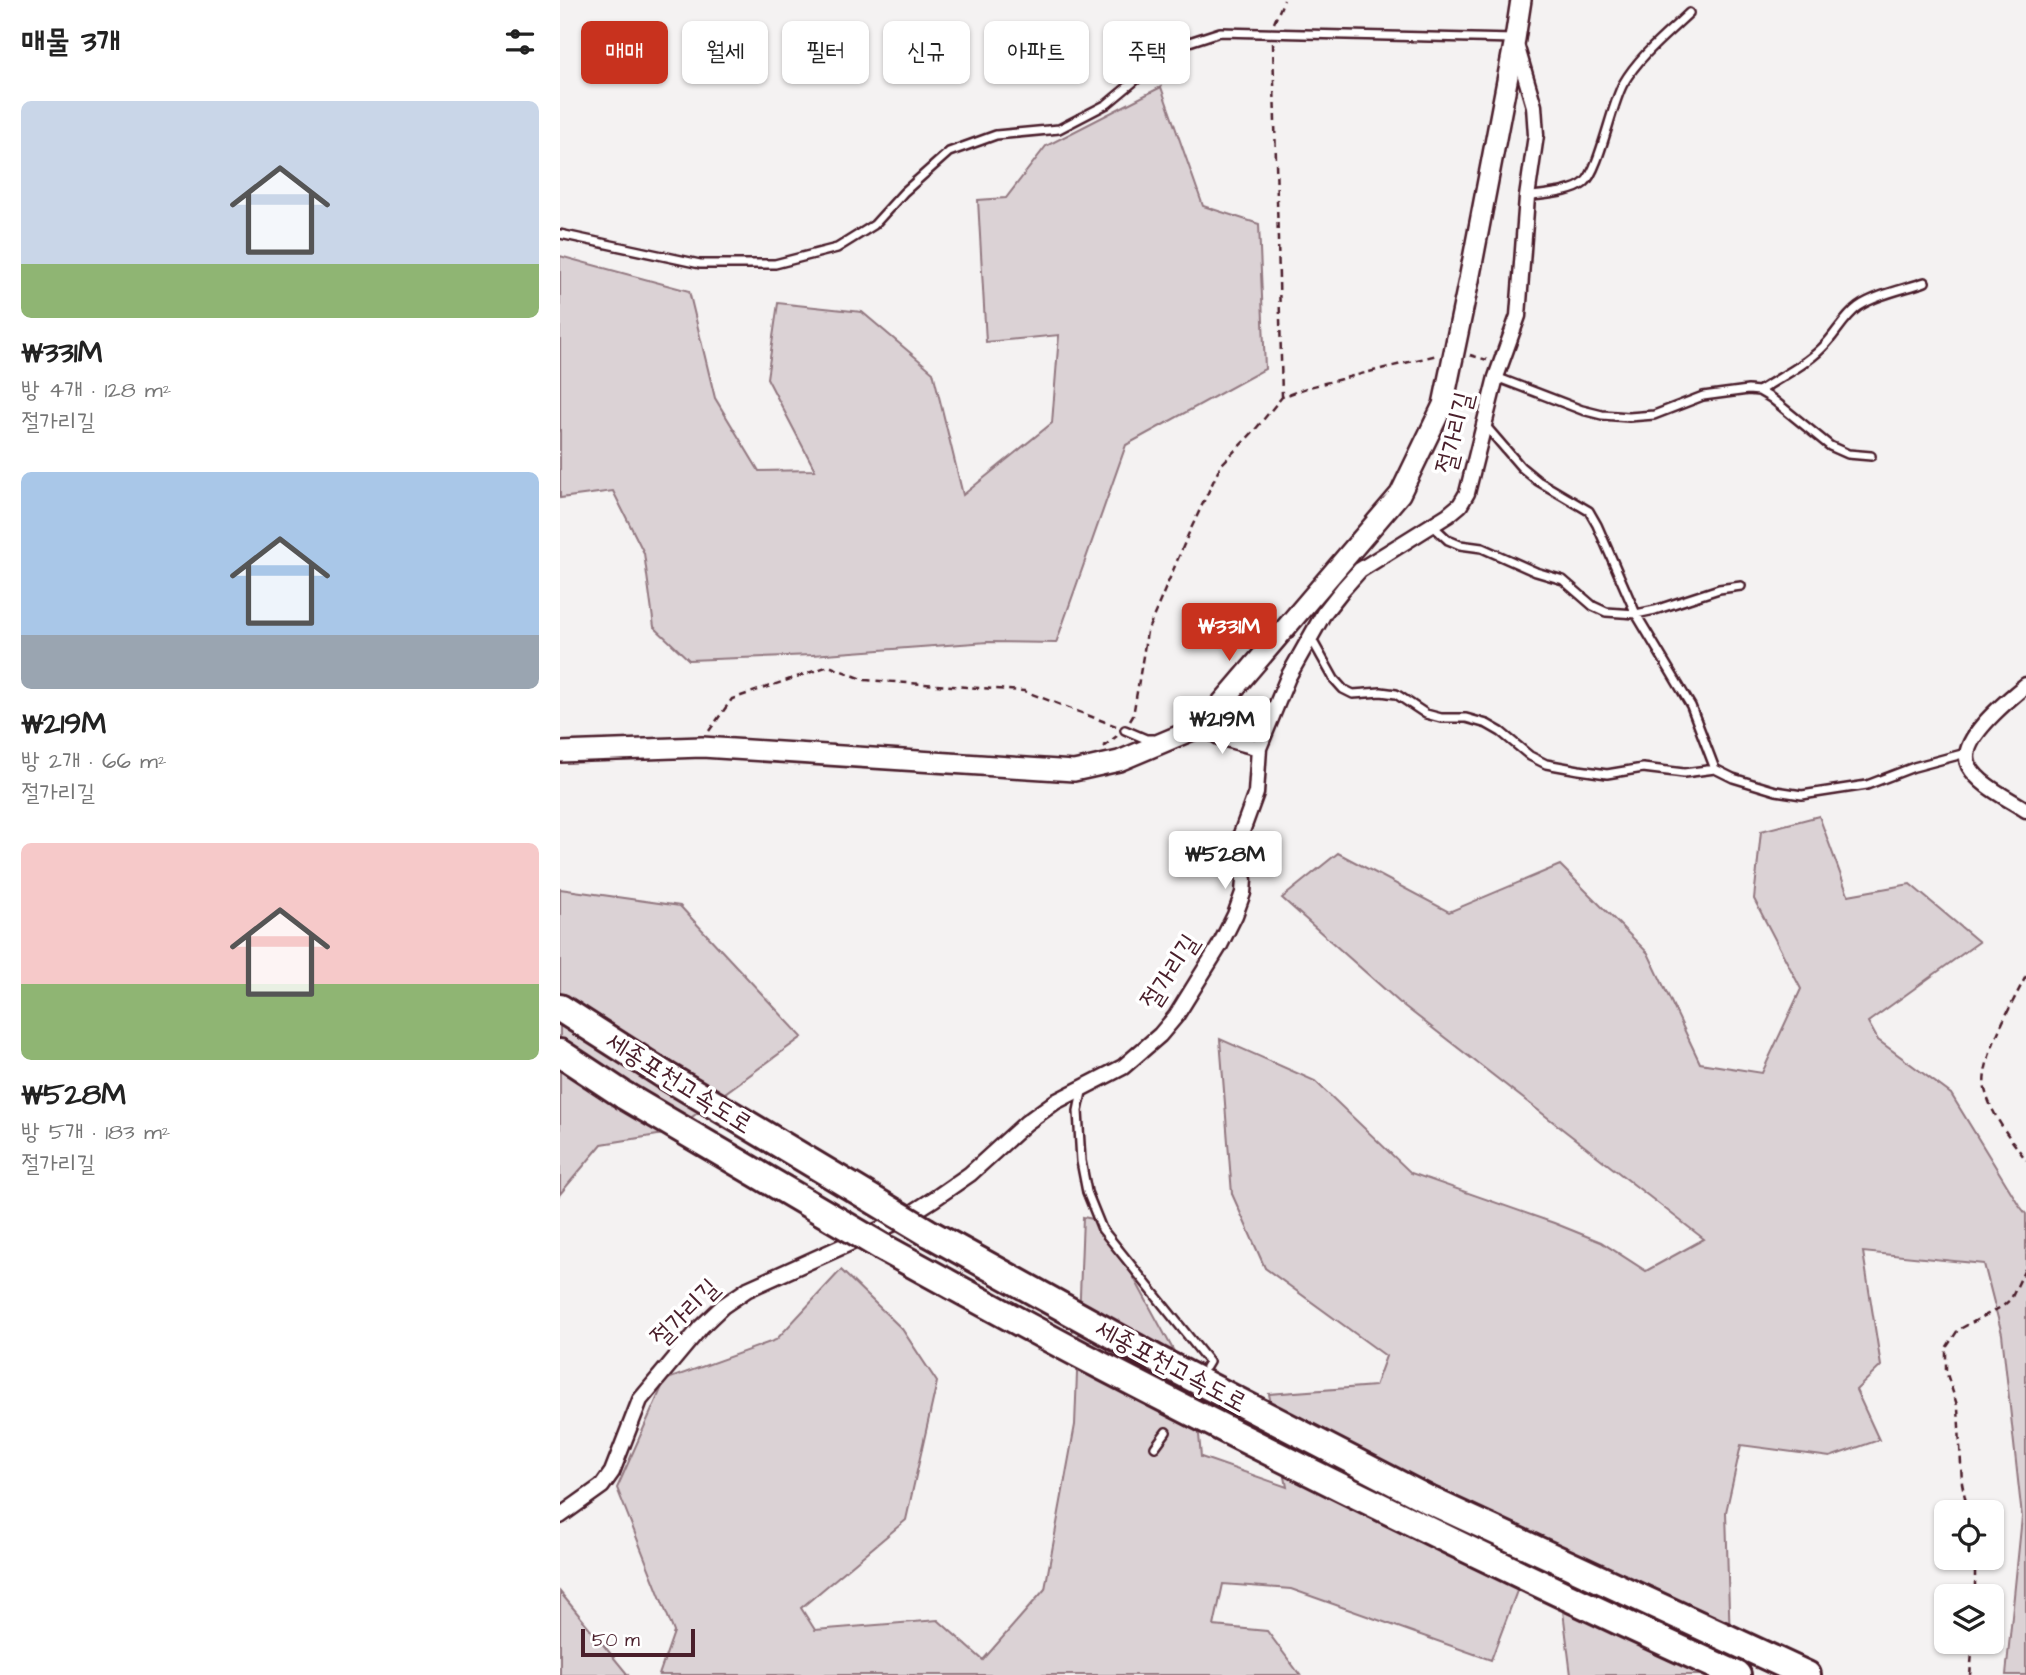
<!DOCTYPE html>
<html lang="ko">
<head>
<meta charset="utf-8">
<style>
  body { margin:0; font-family:"Architects Daughter","Poor Story",sans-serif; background:#f6f6f6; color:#222; height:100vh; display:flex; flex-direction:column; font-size:26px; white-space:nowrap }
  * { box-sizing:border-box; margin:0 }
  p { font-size:23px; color:#767676 }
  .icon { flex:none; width:38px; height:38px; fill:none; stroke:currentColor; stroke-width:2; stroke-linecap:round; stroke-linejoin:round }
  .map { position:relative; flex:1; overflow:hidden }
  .details { display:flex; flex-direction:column; background:#fff; width:560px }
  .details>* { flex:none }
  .banner { position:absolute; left:21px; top:21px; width:665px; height:63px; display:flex; gap:14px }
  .controls { position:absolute; left:1374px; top:1500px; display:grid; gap:14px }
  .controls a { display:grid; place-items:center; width:70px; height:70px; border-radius:10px; background:#fff; box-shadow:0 2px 5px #0004; font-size:35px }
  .scale { position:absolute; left:21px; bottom:18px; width:114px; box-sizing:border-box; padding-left:7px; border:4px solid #4a1f2b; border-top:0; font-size:19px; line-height:24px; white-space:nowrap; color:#4a1f2b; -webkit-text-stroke:5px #fff; paint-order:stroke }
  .price { position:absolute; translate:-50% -60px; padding:0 16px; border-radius:7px; background:#fff; color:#222; font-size:23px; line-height:46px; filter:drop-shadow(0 2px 4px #0008) }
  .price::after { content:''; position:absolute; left:50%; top:42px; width:21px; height:16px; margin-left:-10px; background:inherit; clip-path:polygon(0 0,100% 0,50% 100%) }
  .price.on { background:#c8321e; color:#fff }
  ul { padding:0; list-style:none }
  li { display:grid; align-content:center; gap:14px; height:371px; padding:0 21px }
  li span { display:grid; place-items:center; height:217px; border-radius:10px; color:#555 }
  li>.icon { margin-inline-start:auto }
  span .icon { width:126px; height:126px; fill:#fffc; stroke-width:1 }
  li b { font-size:30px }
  h2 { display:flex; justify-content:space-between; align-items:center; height:84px; padding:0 21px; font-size:30px }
  .pill { padding:0 24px; border-radius:10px; background:#fff; box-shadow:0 2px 5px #0004; font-size:24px; line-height:63px }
  .pill.on { background:#c8321e; color:#fff }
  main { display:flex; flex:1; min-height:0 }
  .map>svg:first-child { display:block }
  .green { fill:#dbd2d5; stroke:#927880; stroke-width:2 }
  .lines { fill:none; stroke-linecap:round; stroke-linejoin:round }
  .lane-casing { stroke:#4a1f2b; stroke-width:12 }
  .street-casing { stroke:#4a1f2b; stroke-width:19 }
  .secondary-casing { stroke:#4a1f2b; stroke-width:24 }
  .highway-casing { stroke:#4a1f2b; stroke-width:32 }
  .path { stroke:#4a1f2b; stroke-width:2.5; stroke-dasharray:7 5; stroke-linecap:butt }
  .lane { stroke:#fff; stroke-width:7 }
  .street { stroke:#fff; stroke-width:14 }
  .secondary { stroke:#fff; stroke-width:19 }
  .highway { stroke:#fff; stroke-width:26 }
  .highway-bridge-casing { stroke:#4a1f2b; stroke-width:32; stroke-linecap:butt }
  .highway-bridge { stroke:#fff; stroke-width:26 }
  .labels { text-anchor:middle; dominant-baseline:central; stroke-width:7; stroke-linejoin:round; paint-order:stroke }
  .street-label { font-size:26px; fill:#4a1f2b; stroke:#fff }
</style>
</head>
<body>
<main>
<section class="details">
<h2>매물 3개<svg class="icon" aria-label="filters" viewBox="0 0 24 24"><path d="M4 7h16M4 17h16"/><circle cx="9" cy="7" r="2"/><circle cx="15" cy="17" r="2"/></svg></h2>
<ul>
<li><span style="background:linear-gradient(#c9d6e8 75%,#8fb573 0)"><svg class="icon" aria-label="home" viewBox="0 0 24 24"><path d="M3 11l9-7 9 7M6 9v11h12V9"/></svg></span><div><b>₩331M</b><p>방 4개 · 128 m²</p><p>절가리길</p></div></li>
<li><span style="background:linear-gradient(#a9c7e8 75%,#9aa5b1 0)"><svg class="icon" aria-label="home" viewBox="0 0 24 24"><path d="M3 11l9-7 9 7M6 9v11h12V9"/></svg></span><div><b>₩219M</b><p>방 2개 · 66 m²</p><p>절가리길</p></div></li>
<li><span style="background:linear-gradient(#f6c9c9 65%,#8fb573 0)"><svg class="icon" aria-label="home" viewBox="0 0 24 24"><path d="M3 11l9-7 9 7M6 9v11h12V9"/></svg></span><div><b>₩528M</b><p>방 5개 · 183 m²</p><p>절가리길</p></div></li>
</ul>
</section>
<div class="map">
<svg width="1466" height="1675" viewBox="0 0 1466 1675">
  <rect width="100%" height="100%" fill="#f4f2f2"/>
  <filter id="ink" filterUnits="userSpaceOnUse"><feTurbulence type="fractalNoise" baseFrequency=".0143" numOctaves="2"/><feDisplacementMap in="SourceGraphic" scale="14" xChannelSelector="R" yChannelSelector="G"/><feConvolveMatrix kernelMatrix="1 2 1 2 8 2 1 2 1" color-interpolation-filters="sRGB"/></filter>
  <g filter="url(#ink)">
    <path class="green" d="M601,87l42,119 56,18 6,145 -139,76 -70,198 -68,-1 -176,13 -123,5 -35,-33 -10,-74 -31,-62 -53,7v-242l129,35 26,107 44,73 56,-1 -48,-92 11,-75 84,9 71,60 30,123 89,-72 7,-88 -73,7 -8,-142 28,-2 40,-52z
      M1259,816l29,79 62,-11 69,58 -111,80 10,18 73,54 68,111 7,9v461h-20l16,-158 -20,-183 -18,-70 -121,-12 18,114 -25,24 23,50 -49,17 -89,-12 -15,67 5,163h-160l-10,-80 -26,-52 -44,117 -200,-71 -68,-5 -9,42 53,5 33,44h-641l15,-43 -57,-144 48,-108 111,-40 65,-70 61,59 35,53 -31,138 -105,88 14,22 123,-10 45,40 62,-71 30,-164 8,-208 20,4 92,169 6,67 86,30 -18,-93 106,-8 11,-30 -121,-88 -33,-74 -12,-155 95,42 96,92 143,50 47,19 45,29 58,-32 -305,-237 -117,-104 56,-45 111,59 111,-47 88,88 52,110 62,10 39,-84 -47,-90 7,-68z
      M0,889l120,17 122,131 -132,96 -68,11 -42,50z
      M0,1592l68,83h-68z"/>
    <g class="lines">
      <g class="lane-casing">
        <path id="lane" d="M967,197c16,-3 45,-4 57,-14 15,-12 27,-77 39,-99 16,-28 43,-49 66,-71
          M0,234l140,30h75l62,-16 37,-23 30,-33 45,-40 47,-17 63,-6 48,-25 60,-50 19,-11 34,-11 294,7
          M936,377l86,33 20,5 27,2 25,-2 49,-19 45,-6 11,1 12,7 59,48 18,8 23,2
          M1199,391c21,-14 45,-25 63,-43 13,-12 21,-30 36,-41 17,-12 47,-18 67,-25
          M924,424l37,43 17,14 51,30 8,14 39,89 55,92 24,63
          M873,526l15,14 12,5 22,3 54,24 27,8 30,26 13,6 30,2 19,-4 64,-21 22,-3
          M751,638l23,41 9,10 10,5 28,-2 15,2 30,20 15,4h25l21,6 14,8 29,24 16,8 33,6 28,4 36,-6 41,5 31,-4 18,9 43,13 26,4 65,-10 47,-18 52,-14
          M565,730l21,9h7
          M523,1087l-5,24 3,50 6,31 15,37 107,133 -3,5
          M595,1447l11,-15"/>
      </g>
      <g class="street-casing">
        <path id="street" d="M1466,685c-18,15 -70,56 -57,81 11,20 39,32 57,44
          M642,726l17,11 40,11
          M0,1516l42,-30 10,-14 28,-72 61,-73 22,-21 25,-17 153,-69 33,-21 36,-25 56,-51 29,-21 68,-35 37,-32 16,-19 44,-71 15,-30 8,-22 1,-13 -6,-23 -1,-12 19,-52 3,-45 29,-71 36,-64 19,-24 17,-19 88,-55 12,-10 7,-12 29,-116 22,-61 9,-119 9,-62 -2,-29 -19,-65"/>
      </g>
      <g class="secondary-casing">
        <path id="secondary" d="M0,752l142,-5 372,24 45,-10 83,-35 198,-232 43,-89 26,-125 46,-241 6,-39"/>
      </g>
      <g class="highway-casing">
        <path id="highway" d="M0,1008l103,66
          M0,1053l65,43
          M367,1232l233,129 269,139 378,175
          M322,1247c73,40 145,80 218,118 210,109 422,213 637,310"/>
      </g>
      <path class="path" d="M714,23l10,-23
        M713,43l9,354
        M910,355l17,5
        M570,721l3,-5 14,-84 41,-97 33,-70 33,-34 28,-34 27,-10 128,-32
        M149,731l23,-32 97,-33 36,14 159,11 92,35
        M543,747l14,-11
        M1466,976c-13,26 -47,85 -41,113 6,26 26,50 41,71
        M1408,1512l-6,-29 -4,-75 -12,-37v-23l12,-18 45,-24 8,-7 15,-32
        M1415,1558v38
        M1410,1675l3,-33"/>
      <use href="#lane" class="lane"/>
      <use href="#street" class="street"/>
      <use href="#secondary" class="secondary"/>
      <use href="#highway" class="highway"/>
      <g class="highway-bridge-casing">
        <path id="highway-bridge" d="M103,1074l264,158
          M65,1096l257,151"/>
      </g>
      <use href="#highway-bridge" class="highway-bridge"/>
    </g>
  </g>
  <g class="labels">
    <g class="street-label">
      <text transform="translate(895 433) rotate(-76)">절가리길</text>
      <text transform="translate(610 972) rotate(-57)">절가리길</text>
      <text transform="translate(119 1083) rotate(32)">세종포천고속도로</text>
      <text transform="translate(125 1313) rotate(-45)">절가리길</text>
      <text transform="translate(611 1366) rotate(28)">세종포천고속도로</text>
    </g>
  </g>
</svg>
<div class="controls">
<a><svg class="icon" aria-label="locate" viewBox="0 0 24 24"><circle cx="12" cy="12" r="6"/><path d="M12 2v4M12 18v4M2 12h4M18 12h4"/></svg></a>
<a><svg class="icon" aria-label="layers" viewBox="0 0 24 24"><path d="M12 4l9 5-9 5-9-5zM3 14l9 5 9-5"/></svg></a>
</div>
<div class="scale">50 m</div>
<b class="price on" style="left:669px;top:663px">₩331M</b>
<b class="price" style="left:662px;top:756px">₩219M</b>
<b class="price" style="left:665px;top:891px">₩528M</b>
<div class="banner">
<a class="pill on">매매</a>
<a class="pill">월세</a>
<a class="pill">필터</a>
<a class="pill">신규</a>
<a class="pill">아파트</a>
<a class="pill">주택</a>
</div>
</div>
</main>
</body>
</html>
